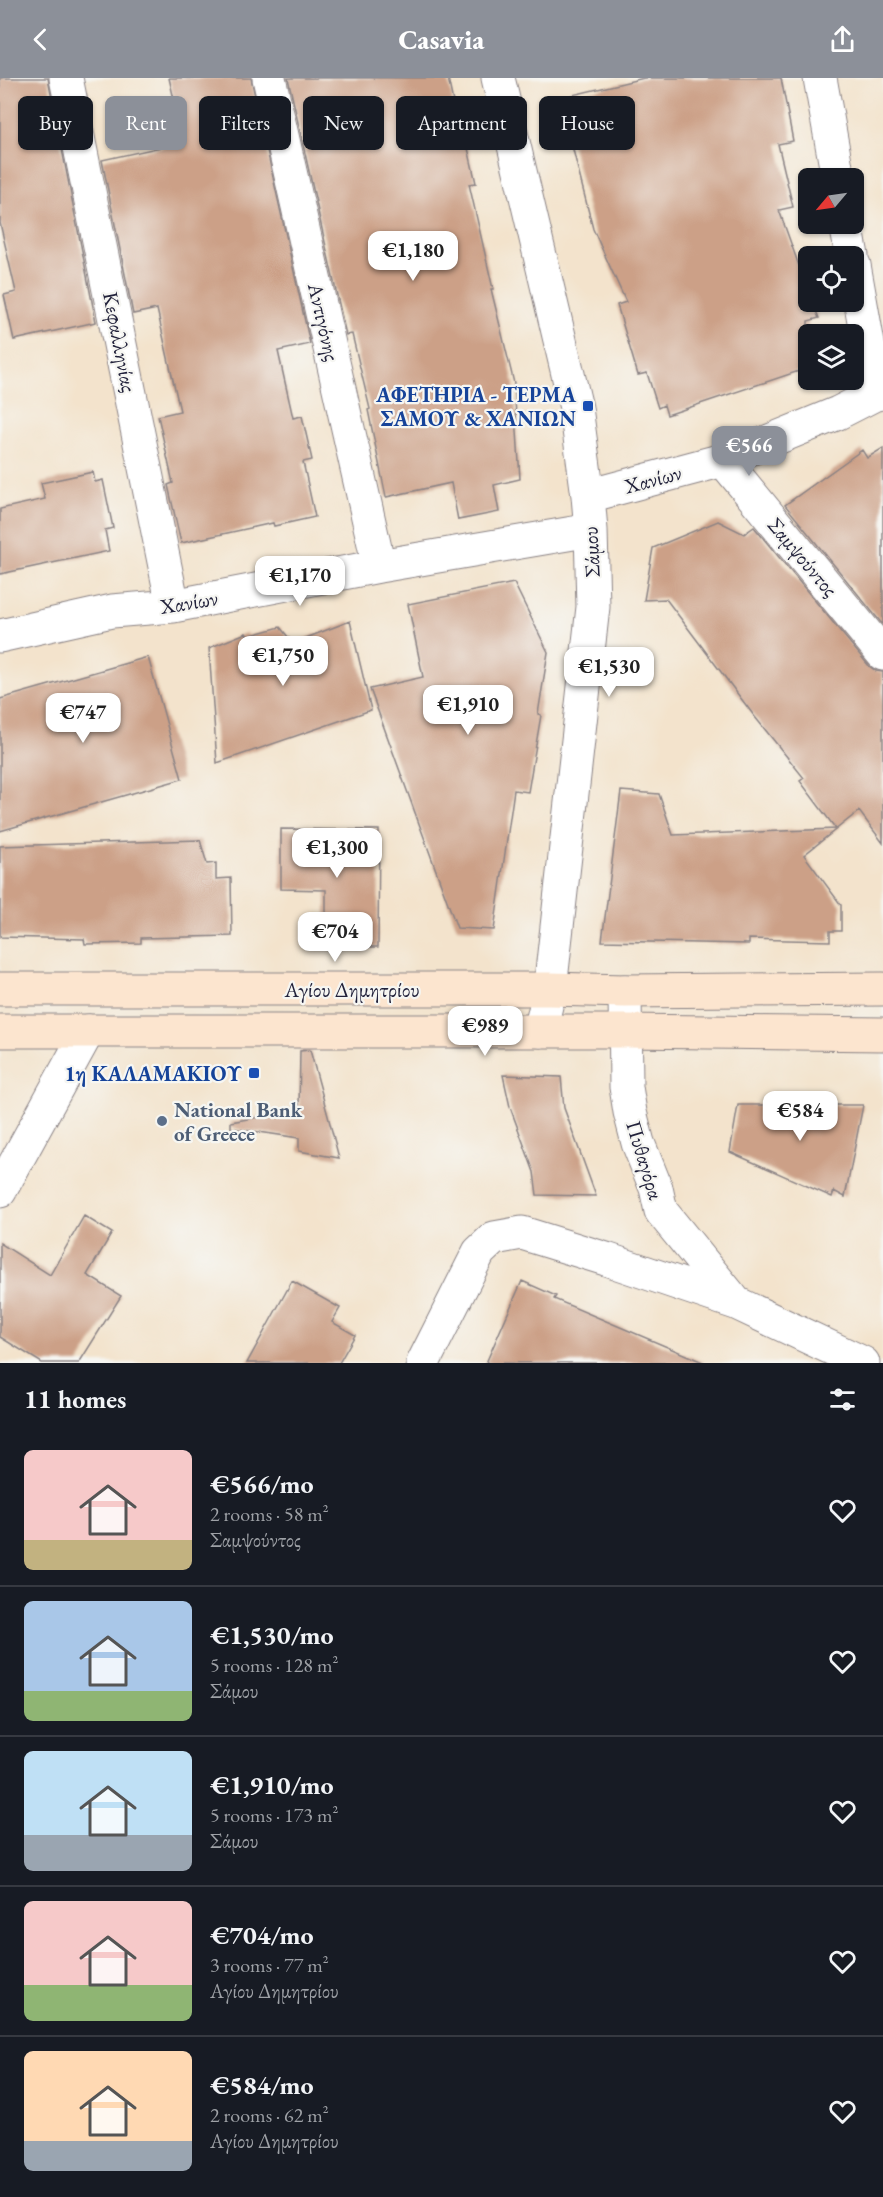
<!DOCTYPE html>
<html lang="en">
<head>
<meta charset="utf-8">
<style>
  body { margin:0; font-family:"EB Garamond",serif; background:#20242c; color:#f1f3f6; height:100vh; display:flex; flex-direction:column; font-size:22px; white-space:nowrap }
  * { box-sizing:border-box; margin:0 }
  p { font-size:20px; color:#9ea1a6 }
  .icon { flex:none; width:33px; height:33px; fill:none; stroke:currentColor; stroke-width:2; stroke-linecap:round; stroke-linejoin:round }
  .map { position:relative; height:1285px; overflow:hidden }
  .panel { display:flex; flex-direction:column; background:#171b24; flex:1 }
  .panel>* { flex:none }
  .top-card { position:absolute; left:18px; top:18px; width:848px; height:54px; display:flex; gap:12px }
  .needle { width:39px; rotate:241deg }
  .fabs { position:absolute; left:798px; top:90px; display:grid; gap:12px }
  .fabs a { display:grid; place-items:center; width:66px; height:66px; border-radius:9px; background:#171b24; box-shadow:0 2px 4px #0004; font-size:30px }
  .price { position:absolute; translate:-50% -51px; padding:0 14px; border-radius:12px; background:#fff; color:#222; font-size:20px; line-height:39px; filter:drop-shadow(0 2px 3px #0008) }
  .price::after { content:''; position:absolute; left:50%; top:36px; width:18px; height:14px; margin-left:-9px; background:inherit; clip-path:polygon(0 0,100% 0,50% 100%) }
  .price.current { background:#8c9099; color:#fff }
  ul { padding:0; list-style:none }
  li { display:flex; align-items:center; gap:18px; height:150px; padding:0 24px }
  li+li { border-top:2px solid #363941 }
  li span { display:grid; place-items:center; flex:none; width:168px; height:120px; border-radius:9px; color:#555 }
  li>.icon { margin-inline-start:auto }
  span .icon { width:72px; height:72px; fill:#fffc; stroke-width:1 }
  li b { font-size:26px }
  h2 { display:flex; justify-content:space-between; align-items:center; height:72px; padding:0 24px; font-size:26px }
  .chip { padding:0 21px; border-radius:9px; background:#171b24; box-shadow:0 2px 4px #0004; font-size:21px; line-height:54px }
  .chip.current { background:#8c9099; color:#fff }
  header { display:flex; justify-content:space-between; align-items:center; height:78px; padding:0 24px; background:#8c9099; color:#fff; font-size:27px; font-weight:800 }
  .map>svg:first-child { display:block }
  .building { fill:#cca087 }
  .lines { fill:none; stroke-linecap:round; stroke-linejoin:round }
  .minor-casing { stroke:#8a8284; stroke-width:35 }
  .secondary-casing { stroke:#8a8284; stroke-width:35 }
  .minor { stroke:#fff; stroke-width:33 }
  .secondary { stroke:#fce5cf; stroke-width:33 }
  .transit-dot { fill:#1a4fb4; stroke:#f6f6f2; stroke-width:2 }
  .service-dot { fill:#5c6f8a; stroke:#f6f6f2; stroke-width:2 }
  .labels { text-anchor:middle; dominant-baseline:central; stroke-width:4.5; stroke-linejoin:round; paint-order:stroke }
  .street-label { font-size:21px; fill:#22223b; stroke:#f6f6f2 }
  .transit-label { font-size:21px; font-weight:bold; fill:#164399; stroke:#f6f6f2; text-anchor:end }
  .service-label { font-size:21px; font-weight:bold; fill:#4e5e75; stroke:#f6f6f2; text-anchor:start }
</style>
</head>
<body>
<header><svg class="icon" aria-label="back" viewBox="0 0 24 24"><path d="M15 5l-7 7 7 7"/></svg>Casavia<svg class="icon" aria-label="share" viewBox="0 0 24 24"><path d="M12 15V3M7 8l5-5 5 5M5 13v7h14v-7"/></svg></header>
<div class="map">
<svg width="883" height="1285" viewBox="0 0 883 1285">
  <rect width="100%" height="100%" fill="#f6f6f2"/>
  <filter id="ink" filterUnits="userSpaceOnUse"><feTurbulence type="fractalNoise" baseFrequency=".0167" numOctaves="2"/><feDisplacementMap in="SourceGraphic" scale="12" xChannelSelector="R" yChannelSelector="G"/><feConvolveMatrix kernelMatrix="1 2 1 2 8 2 1 2 1" color-interpolation-filters="sRGB"/></filter>
  <filter id="wash" filterUnits="userSpaceOnUse"><feTurbulence type="fractalNoise" baseFrequency=".008" numOctaves="4" result="noise"/><feDisplacementMap in="SourceGraphic" scale="24" xChannelSelector="R" yChannelSelector="G"/><feGaussianBlur stdDeviation="1.35" result="paint"/><feColorMatrix in="noise" values="0 0 0 0 0 0 0 0 0 0 0 0 0 0 0 0 0 1.4 0 .05"/><feComposite in="paint" operator="in"/></filter>
  <g filter="url(#wash)">
    <rect width="100%" height="100%" fill="#f3e3cc"/>
    <g id="blocks">
      <path class="building" d="M0,0h48l48,244 -82,18 -10,-45 12,-3 -16,-69z
        M169,0h82l59,266 -32,7 15,67 9,-2 10,44 -9,2 12,55 -41,9 -1,-3 -92,20 -13,-58 5,-2 -15,-67 22,-5 -23,-102 -24,5 -31,-154 82,-18z
        M288,0h160l12,58 5,-1 11,48 -7,1 24,105h-2l23,94 6,96 -26,6 5,27 -41,8 -7,-37 -65,14 -18,-87 2,-1 -18,-75 -6,1z
        M644,0h137l12,63 -15,3 15,63 -14,3 29,81v11h4l7,16 -11,3v47l-141,47 -3,-10 -6,3 -11,-35 -9,2 -21,-70 9,-3 -33,-73 -33,-131z
        M883,370v177l-98,-120 77,-55 5,8z
        M93,394l2,10 8,-2 10,48 -8,2 4,21 -109,23v-65l45,-10 -4,-16z
        M718,443l26,13 10,-7 115,139 7,5 7,1v171l-24,-32 -55,44 37,50v26h-11v10l-81,-2v5l-147,-3 19,-150 38,3 14,41 163,-6 -36,-48 4,-3 -49,-61 -89,-118 -22,1 9,-52z
        M514,505l34,69 -10,62 3,1 -13,77 -14,-2 -20,140 -37,-2 -87,-239 53,-12 -15,-73z
        M350,543l21,89 -154,53 -8,-115 37,-15 2,3 32,-9 13,16z
        M148,579l34,122 -182,52v-132z
        M281,751l98,1 -1,117h-52v-57l-45,-1z
        M200,762l7,24 9,-1v16l15,-1 1,58 -91,2v5l-56,1 -1,-5 -84,-2v-91z
        M310,972l18,66 11,42 -40,-7v-13l-68,-10v-6l68,-12 1,-59z
        M503,997l58,2 3,31 32,88 -59,-1 -3,-23 -24,-65z
        M738,1027h125l-18,92 -11,-6 -2,6 -102,-45z
        M84,1138l28,17 -25,42 34,21 -42,67h-37l-42,-26v-94l50,32z
        M292,1203l48,27 -8,14 23,13 -16,28h-92z
        M522,1203l34,15 -2,3 151,64h-219z"/>
    </g>
  </g>
  <g filter="url(#ink)">
    <use href="#blocks" fill-opacity="0" stroke="#8a8284" stroke-width="1.5"/>
    <g class="lines">
      <g class="minor-casing">
        <path id="minor" d="M66,0l107,528
          M269,0l110,488
          M498,0l78,330 12,88 3,34 2,77 -43,382 -10,42
          M820,0l18,100
          M846,146l6,32
          M854,187l23,129
          M723,382l160,194
          M588,418l135,-36 115,-47 45,-23
          M0,558l112,-25 61,-5 206,-40 212,-36
          M625,913l1,96 4,25 8,31 18,45 5,23 75,92
          M0,1113l88,-160
          M423,1285l56,-111 15,-14 28,-5 84,26 130,44 127,60"/>
      </g>
      <g class="secondary-casing">
        <path id="secondary" d="M0,911h550l75,2 258,-2
          M0,953h626l257,3"/>
      </g>
      <use href="#minor" class="minor"/>
      <use href="#secondary" class="secondary"/>
    </g>
  </g>
  <g class="transit-dot">
    <rect x="582" y="322" width="12" height="12" rx="3"/>
    <rect x="248" y="989" width="12" height="12" rx="3"/>
  </g>
  <circle class="service-dot" cx="162" cy="1043" r="6"/>
  <g class="labels">
    <g class="street-label">
      <text transform="translate(324 244) rotate(77)">Αντιγόνης</text>
      <text transform="translate(120 264) rotate(79)">Κεφαλληνίας</text>
      <text transform="translate(653 401) rotate(-15)">Χανίων</text>
      <text transform="translate(591 474) rotate(-93)">Σάμου</text>
      <text transform="translate(803 479) rotate(50)">Σαμψούντος</text>
      <text transform="translate(189 524) rotate(-9)">Χανίων</text>
      <text x="352" y="911">Αγίου Δημητρίου</text>
      <text transform="translate(645 1082) rotate(73)">Πυθαγόρα</text>
    </g>
    <g class="transit-label">
      <text x="576" y="316">ΑΦΕΤΗΡΙΑ - ΤΕΡΜΑ<tspan x="576" dy="24">ΣΑΜΟΥ &amp; ΧΑΝΙΩΝ</tspan></text>
      <text x="242" y="995">1η ΚΑΛΑΜΑΚΙΟΥ</text>
    </g>
    <g class="service-label">
      <text x="174" y="1031">National Bank<tspan x="174" dy="24">of Greece</tspan></text>
    </g>
  </g>
</svg>
<div class="fabs">
<a><svg class="needle" viewBox="-14 -14 28 28"><path d="M0-13l5 13h-10z" fill="#e53935"/><path d="M0 13l5-13h-10z" fill="#9ea1a6"/></svg></a>
<a><svg class="icon" aria-label="locate" viewBox="0 0 24 24"><circle cx="12" cy="12" r="6"/><path d="M12 2v4M12 18v4M2 12h4M18 12h4"/></svg></a>
<a><svg class="icon" aria-label="layers" viewBox="0 0 24 24"><path d="M12 4l9 5-9 5-9-5zM3 14l9 5 9-5"/></svg></a>
</div>
<b class="price" style="left:413px;top:204px">€1,180</b>
<b class="price current" style="left:749px;top:399px">€566</b>
<b class="price" style="left:300px;top:529px">€1,170</b>
<b class="price" style="left:283px;top:609px">€1,750</b>
<b class="price" style="left:609px;top:620px">€1,530</b>
<b class="price" style="left:468px;top:658px">€1,910</b>
<b class="price" style="left:83px;top:666px">€747</b>
<b class="price" style="left:337px;top:801px">€1,300</b>
<b class="price" style="left:335px;top:885px">€704</b>
<b class="price" style="left:485px;top:979px">€989</b>
<b class="price" style="left:800px;top:1064px">€584</b>
<div class="top-card">
<a class="chip">Buy</a>
<a class="chip current">Rent</a>
<a class="chip">Filters</a>
<a class="chip">New</a>
<a class="chip">Apartment</a>
<a class="chip">House</a>
</div>
</div>
<section class="panel">
<h2>11 homes<svg class="icon" aria-label="filters" viewBox="0 0 24 24"><path d="M4 7h16M4 17h16"/><circle cx="9" cy="7" r="2"/><circle cx="15" cy="17" r="2"/></svg></h2>
<ul>
<li><span style="background:linear-gradient(#f6c9c9 75%,#c2b280 0)"><svg class="icon" aria-label="home" viewBox="0 0 24 24"><path d="M3 11l9-7 9 7M6 9v11h12V9"/></svg></span><div><b>€566/mo</b><p>2 rooms · 58 m²</p><p>Σαμψούντος</p></div><svg class="icon" aria-label="heart" viewBox="0 0 24 24"><path d="M12 20l-8-8c-3-5 5-10 8-4 3-6 11-1 8 4z"/></svg></li>
<li><span style="background:linear-gradient(#a9c7e8 75%,#8fb573 0)"><svg class="icon" aria-label="home" viewBox="0 0 24 24"><path d="M3 11l9-7 9 7M6 9v11h12V9"/></svg></span><div><b>€1,530/mo</b><p>5 rooms · 128 m²</p><p>Σάμου</p></div><svg class="icon" aria-label="heart" viewBox="0 0 24 24"><path d="M12 20l-8-8c-3-5 5-10 8-4 3-6 11-1 8 4z"/></svg></li>
<li><span style="background:linear-gradient(#bfe0f5 70%,#9aa5b1 0)"><svg class="icon" aria-label="home" viewBox="0 0 24 24"><path d="M3 11l9-7 9 7M6 9v11h12V9"/></svg></span><div><b>€1,910/mo</b><p>5 rooms · 173 m²</p><p>Σάμου</p></div><svg class="icon" aria-label="heart" viewBox="0 0 24 24"><path d="M12 20l-8-8c-3-5 5-10 8-4 3-6 11-1 8 4z"/></svg></li>
<li><span style="background:linear-gradient(#f6c9c9 70%,#8fb573 0)"><svg class="icon" aria-label="home" viewBox="0 0 24 24"><path d="M3 11l9-7 9 7M6 9v11h12V9"/></svg></span><div><b>€704/mo</b><p>3 rooms · 77 m²</p><p>Αγίου Δημητρίου</p></div><svg class="icon" aria-label="heart" viewBox="0 0 24 24"><path d="M12 20l-8-8c-3-5 5-10 8-4 3-6 11-1 8 4z"/></svg></li>
<li><span style="background:linear-gradient(#ffd9b3 75%,#9aa5b1 0)"><svg class="icon" aria-label="home" viewBox="0 0 24 24"><path d="M3 11l9-7 9 7M6 9v11h12V9"/></svg></span><div><b>€584/mo</b><p>2 rooms · 62 m²</p><p>Αγίου Δημητρίου</p></div><svg class="icon" aria-label="heart" viewBox="0 0 24 24"><path d="M12 20l-8-8c-3-5 5-10 8-4 3-6 11-1 8 4z"/></svg></li>
</ul>
</section>
</body>
</html>
